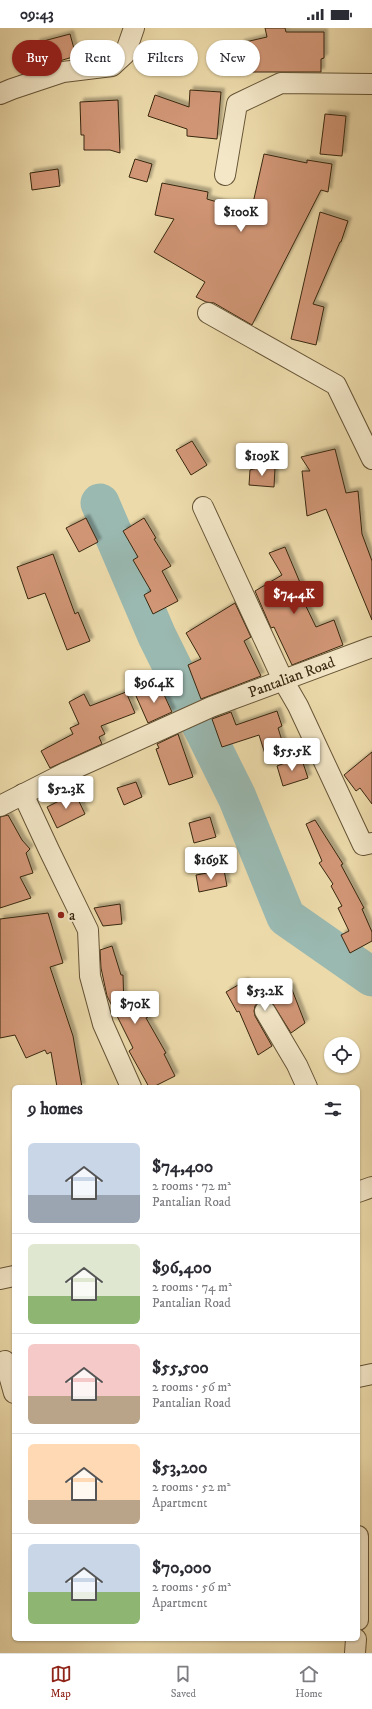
<!DOCTYPE html>
<html lang="en">
<head>
<meta charset="utf-8">
<style>
  body { margin:0; font-family:"IM FELL DW Pica",serif; background:#f2f2f3; color:#2b2b33; height:100vh; display:flex; flex-direction:column; font-size:15px; white-space:nowrap }
  * { box-sizing:border-box; margin:0 }
  p { font-size:13px; color:#7c7c81 }
  .icon { flex:none; width:22px; height:22px; fill:none; stroke:currentColor; stroke-width:2; stroke-linecap:round; stroke-linejoin:round }
  .map { position:relative; flex:1; overflow:hidden }
  .details { position:absolute; left:12px; top:1057px; width:348px; height:556px; display:flex; flex-direction:column; background:#fff; border-radius:6px; box-shadow:0 1px 3px #0004 }
  .details>* { flex:none }
  .top-card { position:absolute; left:12px; top:12px; width:348px; height:36px; display:flex; gap:8px }
  .fabs { position:absolute; left:324px; top:1009px; display:grid; gap:8px }
  .fabs a { display:grid; place-items:center; width:36px; height:36px; border-radius:50%; background:#fff; box-shadow:0 1px 3px #0004; font-size:20px }
  .price { position:absolute; translate:-50% -34px; padding:0 9px; border-radius:4px; background:#fff; color:#222; font-size:13px; line-height:26px; filter:drop-shadow(0 1px 2px #0008) }
  .price::after { content:''; position:absolute; left:50%; top:24px; width:12px; height:9px; margin-left:-6px; background:inherit; clip-path:polygon(0 0,100% 0,50% 100%) }
  .price.selected { background:#8f2418; color:#fff }
  ul { padding:0; list-style:none }
  li { display:flex; align-items:center; gap:12px; height:100px; padding:0 16px }
  li+li { border-top:1px solid #e1e1e2 }
  li span { display:grid; place-items:center; flex:none; width:112px; height:80px; border-radius:6px; color:#555 }
  li>.icon { margin-inline-start:auto }
  span .icon { width:48px; height:48px; fill:#fffc; stroke-width:1 }
  li b { font-size:17px }
  h2 { display:flex; justify-content:space-between; align-items:center; height:48px; padding:0 16px; font-size:17px }
  .pill { padding:0 14px; border-radius:18px; background:#fff; box-shadow:0 1px 3px #0004; font-size:14px; line-height:36px }
  .pill.selected { background:#8f2418; color:#fff }
  .status { display:flex; justify-content:space-between; align-items:center; height:28px; padding:0 20px; background:#fff; direction:ltr }
  .status svg { height:11px; fill:currentColor }
  .tab-bar { display:flex; justify-content:space-around; align-items:center; height:56px; border-top:1px solid #e1e1e2; background:#fff; font-size:11px; color:#7c7c81 }
  .tab-bar a { display:grid; justify-items:center; gap:2px }
  .tab-bar .selected { color:#8f2418 }
  .map>svg:first-child { display:block }
  .lines { fill:none; stroke-linecap:round; stroke-linejoin:round }
  .river { stroke:#9ab9b1; stroke-width:39 }
  .building { fill:#d19676; stroke:#38270f; filter:url(#shadow) }
  .street-casing { stroke:#655436; stroke-width:22 }
  .street { stroke:#f3e7c8; stroke-width:20 }
  .poi-dot { fill:#8f2418; stroke:#f3e7c8; stroke-width:1.5 }
  .labels { text-anchor:middle; dominant-baseline:central; stroke-width:4; stroke-linejoin:round; paint-order:stroke }
  .street-label { font-size:15px; fill:#38270f; stroke:#f3e7c8 }
  .poi-label { font-size:15px; fill:#38270f; stroke:#f3e7c8; text-anchor:start }
</style>
</head>
<body>
<div class="status"><b>09:43</b><svg viewBox="0 0 49 12"><path d="M0 12V9h3v3zM5 12V6h3v6zM10 12V3h3v9zM15 12V0h3v12zM26 1h20v11H26zM47 4h2v5h-2z"/></svg></div>
<div class="map">
<svg width="372" height="1625" viewBox="0 0 372 1625">
  <defs>
    <filter id="shadow"><feDropShadow dx="3.5" dy="-3.5" stdDeviation="1" flood-color="#0004"/></filter>
  </defs>
  <rect width="100%" height="100%" fill="#ecdaaa"/>
  <filter id="stains"><feTurbulence type="fractalNoise" baseFrequency=".005" numOctaves="4"/><feColorMatrix values="0 0 0 0 .2 0 0 0 0 .09 0 0 0 0 .02 0 0 0 .5 -.17"/></filter>
  <radialGradient id="worn" r=".72"><stop offset=".6" stop-color="#630" stop-opacity="0"/><stop offset="1" stop-color="#630" stop-opacity=".3"/></radialGradient>
  <g class="lines">
    <path class="river" d="M100,475l57,133 80,161 49,120 86,60"/>
  </g>
  <path class="building" d="M265,0h20l1,4h38v26l-3,1v13h-81l1,-29 26,-6z
    M70,6l6,22 -33,10 -7,-23z
    M190,62l31,2 -4,47 -30,-3v-7l-39,-13 7,-21 34,12z
    M118,72l2,53 -10,-3h-26v-15h-3l-1,-33z
    M325,86l21,2 -4,40 -22,-2z
    M264,126l43,9v-3l25,4 -4,28 -7,-2 -69,135 -38,-22 -8,-1 -10,-5 9,-15 -51,-30 20,-33 -19,-4 7,-32 46,9 -1,7 44,13z
    M135,131l17,5 -5,18 -18,-5z
    M58,141l2,17 -28,4 -2,-17z
    M320,184l28,9 -7,21h-1l-27,62 11,3 -8,38 -25,-6z
    M192,413l15,24 -16,10 -15,-25z
    M335,421l11,44 12,-2 4,43 10,27v59l-46,-111 -19,7 -5,-45h8l-9,-14z
    M261,439l14,1 -1,19 -25,-2 1,-15z
    M86,490l12,24 -19,10 -13,-24z
    M144,490l12,20 -2,1 17,27 -9,5 16,30 -25,13 -9,-19 7,-4 -18,-31 5,-3 -15,-26z
    M285,519l19,45 -4,2 16,33 18,-7 9,25 -51,20 -18,-38 -3,1 -16,-37 27,-16 -13,-22z
    M53,526l22,60 3,-2 12,29 -23,9 -22,-57 -17,6 -11,-32z
    M235,575l16,34 -7,4 17,35 -60,23 -13,-34 13,-6 -15,-26z
    M160,658l12,26 -24,11 -12,-27z
    M126,664l9,21 -34,13 4,8 -6,3 3,7 -52,24 -9,-17 32,-17 -3,-6 9,-4 -10,-22 15,-8 6,12z
    M277,683l5,15 -4,2 6,19 -19,7 -6,-19 -37,12 -10,-28 19,-7 5,13z
    M178,706l15,43 -24,8 -13,-36 3,-1 -2,-4z
    M372,724v52l-12,-16 -4,3 -12,-16z
    M301,729l7,21 -25,8 -6,-20z
    M136,754l6,15 -18,8 -7,-17z
    M75,765l10,21 -28,14 -10,-21z
    M8,787l14,25 8,9 -4,4 7,20 -13,4 11,21 -31,10v-91z
    M210,789l6,20 -22,6 -5,-20z
    M315,792l28,44 -2,1 23,43 -2,1 10,23v9l-22,12 -9,-18 8,-4 -11,-23 4,-2 -11,-20 2,-2 -14,-21 3,-2 -16,-37z
    M224,842l3,16 -28,6 -3,-17z
    M120,876l2,20 -19,2 -9,-18z
    M48,885l15,50 -13,4 23,69 9,51h-25l-6,-35 -4,2 -2,-4 -19,8 -11,-23 -15,3v-119z
    M112,918l9,29h2l1,33 16,-8 8,17 -2,1 20,35 -2,1 11,22 -22,11h-4l-20,-36 4,-3 -26,-52 -6,-28 -1,-18z
    M245,953l11,19 35,-13 14,36 -14,10 -20,-32 -6,-1 -6,1 -4,5 -1,5 1,5 17,30 -14,9 -19,-44 -2,1 -11,-20z"/>
  <g class="lines">
    <g class="street-casing">
      <g id="street">
        <path d="M0,66l12,-5 51,-17 49,-6 13,-12 9,-26"/>
        <path d="M225,147l12,-71 44,-21 91,1"/>
        <path d="M208,285l128,72 36,74"/>
        <path d="M203,479l80,173 15,26 65,139 9,-2"/>
        <path d="M23,766l26,56 39,80 2,46 13,48 28,63"/>
        <path id="s1" d="M0,778l67,-34 144,-65 161,-60"/>
        <path d="M265,983l32,54 10,22"/>
        <path d="M358,1164l14,-5"/>
        <path d="M0,1251l14,-3"/>
        <path d="M5,1333l9,32"/>
        <path d="M358,1349l14,-3"/>
        <path d="M358,1508v84"/>
        <path d="M355,1625l1,-14"/>
      </g>
    </g>
    <use href="#street" class="street"/>
  </g>
  <circle class="poi-dot" cx="61" cy="887" r="4"/>
  <g class="labels">
    <g class="street-label">
      <text stroke="none"><textPath href="#s1" startOffset="319">Pantalian Road</textPath></text>
    </g>
    <g class="poi-label">
      <text x="69" y="887">a</text>
    </g>
  </g>
  <rect width="100%" height="100%" filter="url(#stains)"/>
  <rect width="100%" height="100%" fill="url(#worn)"/>
</svg>
<div class="fabs">
<a><svg class="icon" aria-label="locate" viewBox="0 0 24 24"><circle cx="12" cy="12" r="6"/><path d="M12 2v4M12 18v4M2 12h4M18 12h4"/></svg></a>
</div>
<b class="price" style="left:241px;top:205px">$100K</b>
<b class="price" style="left:262px;top:449px">$109K</b>
<b class="price selected" style="left:294px;top:587px">$74.4K</b>
<b class="price" style="left:154px;top:676px">$96.4K</b>
<b class="price" style="left:292px;top:744px">$55.5K</b>
<b class="price" style="left:66px;top:782px">$52.3K</b>
<b class="price" style="left:211px;top:853px">$169K</b>
<b class="price" style="left:265px;top:984px">$53.2K</b>
<b class="price" style="left:135px;top:997px">$70K</b>
<div class="top-card">
<a class="pill selected">Buy</a>
<a class="pill">Rent</a>
<a class="pill">Filters</a>
<a class="pill">New</a>
</div>
<section class="details">
<h2>9 homes<svg class="icon" aria-label="filters" viewBox="0 0 24 24"><path d="M4 7h16M4 17h16"/><circle cx="9" cy="7" r="2"/><circle cx="15" cy="17" r="2"/></svg></h2>
<ul>
<li><span style="background:linear-gradient(#c9d6e8 65%,#9aa5b1 0)"><svg class="icon" aria-label="home" viewBox="0 0 24 24"><path d="M3 11l9-7 9 7M6 9v11h12V9"/></svg></span><div><b>$74,400</b><p>2 rooms · 72 m²</p><p>Pantalian Road</p></div></li>
<li><span style="background:linear-gradient(#dfe7d0 65%,#8fb573 0)"><svg class="icon" aria-label="home" viewBox="0 0 24 24"><path d="M3 11l9-7 9 7M6 9v11h12V9"/></svg></span><div><b>$96,400</b><p>2 rooms · 74 m²</p><p>Pantalian Road</p></div></li>
<li><span style="background:linear-gradient(#f6c9c9 65%,#b9a48a 0)"><svg class="icon" aria-label="home" viewBox="0 0 24 24"><path d="M3 11l9-7 9 7M6 9v11h12V9"/></svg></span><div><b>$55,500</b><p>2 rooms · 56 m²</p><p>Pantalian Road</p></div></li>
<li><span style="background:linear-gradient(#ffd9b3 70%,#b9a48a 0)"><svg class="icon" aria-label="home" viewBox="0 0 24 24"><path d="M3 11l9-7 9 7M6 9v11h12V9"/></svg></span><div><b>$53,200</b><p>2 rooms · 52 m²</p><p>Apartment</p></div></li>
<li><span style="background:linear-gradient(#c9d6e8 60%,#8fb573 0)"><svg class="icon" aria-label="home" viewBox="0 0 24 24"><path d="M3 11l9-7 9 7M6 9v11h12V9"/></svg></span><div><b>$70,000</b><p>2 rooms · 56 m²</p><p>Apartment</p></div></li>
</ul>
</section>
</div>
<nav class="tab-bar">
<a class="selected"><svg class="icon" aria-label="map" viewBox="0 0 24 24"><path d="M3 6l6-2 6 2 6-2v14l-6 2-6-2-6 2zM9 4v14M15 6v14"/></svg>Map</a>
<a><svg class="icon" aria-label="saved" viewBox="0 0 24 24"><path d="M7 4h10v16l-5-4-5 4z"/></svg>Saved</a>
<a><svg class="icon" aria-label="home" viewBox="0 0 24 24"><path d="M3 11l9-7 9 7M6 9v11h12V9"/></svg>Home</a>
</nav>
</body>
</html>
